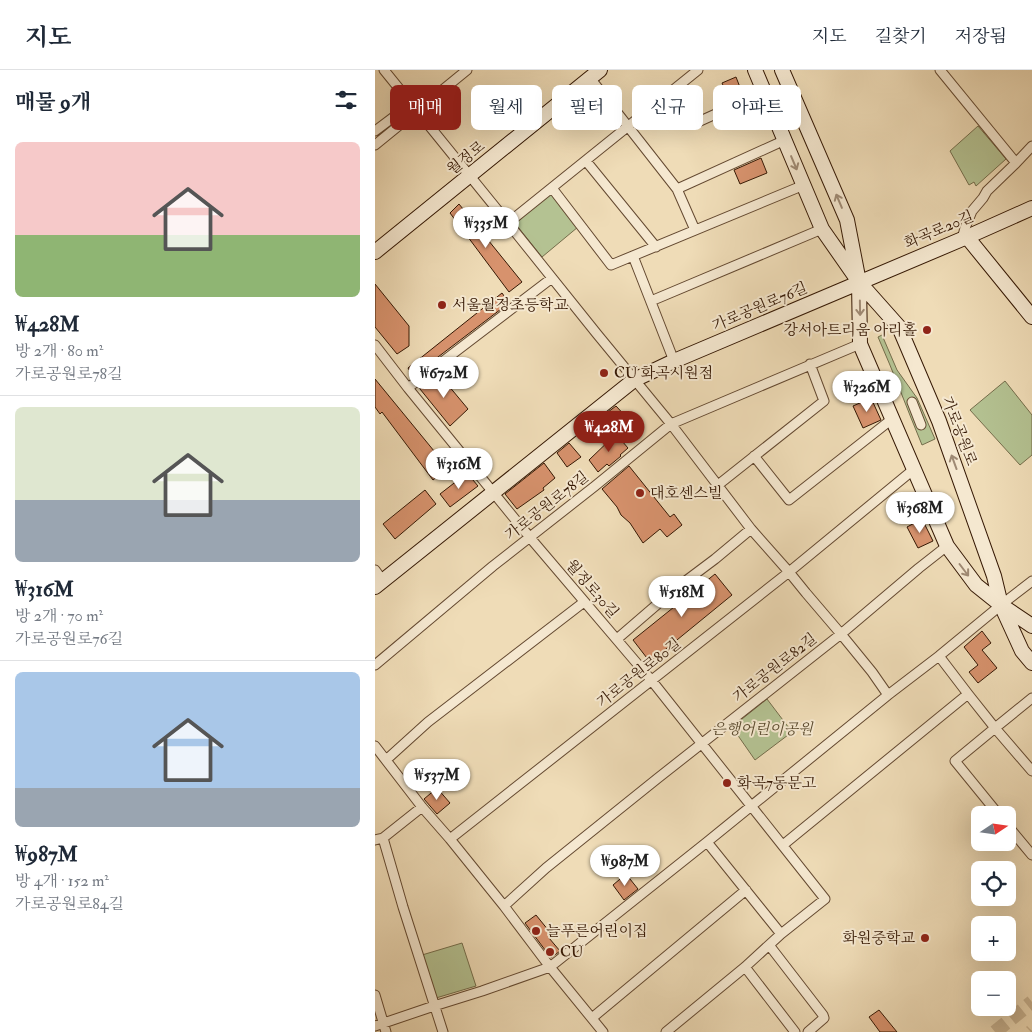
<!DOCTYPE html>
<html lang="ko">
<head>
<meta charset="utf-8">
<style>
  body { margin:0; font-family:"IM FELL Double Pica","Noto Serif KR",serif; background:#f2f2f3; color:#1f2937; height:100vh; display:flex; flex-direction:column; font-size:19px; white-space:nowrap }
  * { box-sizing:border-box; margin:0 }
  p { font-size:16px; color:#747a83 }
  .icon { flex:none; width:28px; height:28px; fill:none; stroke:currentColor; stroke-width:2; stroke-linecap:round; stroke-linejoin:round }
  .map { position:relative; flex:1; overflow:hidden }
  .panel { display:flex; flex-direction:column; background:#fff; width:375px }
  .panel>* { flex:none }
  .guide { position:absolute; left:15px; top:15px; width:475px; height:45px; display:flex; gap:10px }
  .needle { width:32px; rotate:77deg }
  .fabs { position:absolute; left:596px; top:736px; display:grid; gap:10px }
  .fabs a { display:grid; place-items:center; width:45px; height:45px; border-radius:8px; background:#fff; box-shadow:0 5px 20px #0002; font-size:25px }
  .price { position:absolute; translate:-50% -42px; padding:0 11px; border-radius:18px; background:#fff; color:#222; font-size:16px; line-height:32px; filter:drop-shadow(0 1px 2px #0008) }
  .price::after { content:''; position:absolute; left:50%; top:30px; width:15px; height:11px; margin-left:-8px; background:inherit; clip-path:polygon(0 0,100% 0,50% 100%) }
  .price.selected { background:#8f2418; color:#fff }
  ul { padding:0; list-style:none }
  li { display:grid; align-content:center; gap:10px; height:265px; padding:0 15px }
  li+li { border-top:1px solid #e0e1e3 }
  li span { display:grid; place-items:center; height:155px; border-radius:8px; color:#555 }
  li>.icon { margin-inline-start:auto }
  span .icon { width:90px; height:90px; fill:#fffc; stroke-width:1 }
  li b { font-size:21px }
  h2 { display:flex; justify-content:space-between; align-items:center; height:60px; padding:0 15px; font-size:21px }
  .tag { padding:0 18px; border-radius:8px; background:#fff; box-shadow:0 5px 20px #0002; font-size:18px; line-height:45px }
  .tag.selected { background:#8f2418; color:#fff }
  header { display:flex; align-items:center; gap:30px; box-sizing:border-box; height:70px; padding:0 25px; background:#fff; border-bottom:1px solid #e0e1e3 }
  header strong { font-size:24px }
  nav { display:flex; gap:28px; margin-inline-start:auto; font-size:18px }
  main { display:flex; flex:1; min-height:0 }
  .map>svg:first-child { display:block }
  .green { fill:#b4c292; stroke:#746d4b }
  .building { fill:#d7926d; stroke:#351804 }
  .lines { fill:none; stroke-linecap:round; stroke-linejoin:round }
  .secondary-tunnel { stroke:#cab593; stroke-width:14; stroke-dasharray:14 7; stroke-linecap:butt }
  .street-casing { stroke:#644931; stroke-width:11 }
  .secondary-casing { stroke:#351804; stroke-width:16 }
  .street { stroke:#f5e8d0; stroke-width:9 }
  .secondary { stroke:#f5e8d0; stroke-width:14 }
  .oneway { stroke:#9f8a74 }
  .poi-dot { fill:#8f2418; stroke:#f5e8d0; stroke-width:2 }
  .labels { text-anchor:middle; dominant-baseline:central; stroke-width:4; stroke-linejoin:round; paint-order:stroke }
  .street-label { font-size:15px; fill:#351804; stroke:#f5e8d0 }
  .poi-label { font-size:15px; fill:#351804; stroke:#f5e8d0; text-anchor:start }
  .park-label { font-size:15px; font-style:italic; fill:#5b4b2f; stroke:#f5e8d0 }
</style>
</head>
<body>
<header>
<strong>지도</strong>
<nav><a>지도</a><a>길찾기</a><a>저장됨</a></nav>
</header>
<main>
<section class="panel">
<h2>매물 9개<svg class="icon" aria-label="filters" viewBox="0 0 24 24"><path d="M4 7h16M4 17h16"/><circle cx="9" cy="7" r="2"/><circle cx="15" cy="17" r="2"/></svg></h2>
<ul>
<li><span style="background:linear-gradient(#f6c9c9 60%,#8fb573 0)"><svg class="icon" aria-label="home" viewBox="0 0 24 24"><path d="M3 11l9-7 9 7M6 9v11h12V9"/></svg></span><div><b>₩428M</b><p>방 2개 · 80 m²</p><p>가로공원로78길</p></div></li>
<li><span style="background:linear-gradient(#dfe7d0 60%,#9aa5b1 0)"><svg class="icon" aria-label="home" viewBox="0 0 24 24"><path d="M3 11l9-7 9 7M6 9v11h12V9"/></svg></span><div><b>₩316M</b><p>방 2개 · 70 m²</p><p>가로공원로76길</p></div></li>
<li><span style="background:linear-gradient(#a9c7e8 75%,#9aa5b1 0)"><svg class="icon" aria-label="home" viewBox="0 0 24 24"><path d="M3 11l9-7 9 7M6 9v11h12V9"/></svg></span><div><b>₩987M</b><p>방 4개 · 152 m²</p><p>가로공원로84길</p></div></li>
</ul>
</section>
<div class="map">
<svg width="657" height="962" viewBox="0 0 657 962">
  <rect width="100%" height="100%" fill="#efdcb7"/>
  <filter id="stains"><feTurbulence type="fractalNoise" baseFrequency=".004" numOctaves="4"/><feColorMatrix values="0 0 0 0 .2 0 0 0 0 .09 0 0 0 0 .02 0 0 0 .5 -.17"/></filter>
  <radialGradient id="worn" r=".72"><stop offset=".6" stop-color="#630" stop-opacity="0"/><stop offset="1" stop-color="#630" stop-opacity=".3"/></radialGradient>
  <path class="green" d="M603,56l28,33 -30,27 -2,-4 -5,3 -19,-34z
    M175,122l28,35 -36,30 -28,-35z
    M507,265l15,35 20,28 18,41 -13,6c-15,-36 -28,-72 -44,-108z
    M630,311l27,34v40l-12,10 -50,-55z
    M392,629l25,33 -37,28 -23,-33z
    M87,873l14,43 -40,12 -14,-43z"/>
  <path class="building" d="M361,7l7,18 -13,6 -8,-18z
    M386,88l6,15 -27,11 -6,-14z
    M84,134l63,78 -13,10 -59,-79z
    M0,214l34,42v20l-12,8 -22,-27z
    M127,223l7,10 -96,73 -5,-8z
    M63,303l30,36 -18,17 -30,-37v-2z
    M0,309l73,89 -15,12 -51,-68 -2,2 -5,-7z
    M496,328l10,22 -18,8 -10,-22z
    M241,336l14,15 -17,13 -13,-16z
    M241,364l12,14 -8,7 1,1 -12,10 -2,-2 -9,8 -9,-12z
    M194,373l12,14 -14,10 -10,-14z
    M169,393l11,15 -12,10 1,2 -27,19 -12,-15z
    M254,396l41,51 4,-3 8,11 -15,12 -7,-8 -17,14 -13,-20 -9,-8 -4,-8 -15,-18z
    M92,403l11,13 -28,21 -10,-13z
    M50,420l11,14 -41,35 -12,-15z
    M547,449l11,22 -15,7 -11,-21z
    M340,504l17,21 -82,67 -17,-22z
    M607,561l9,12 -9,7 15,18 -19,15 -9,-11 9,-7 -14,-18z
    M62,718l13,15 -13,11 -13,-15z
    M251,804l12,15 -14,11 -11,-15z
    M161,845l17,21 -4,2 11,13 -9,7 -26,-35z
    M504,940l18,22h-17l-11,-15z"/>
  <g class="lines">
    <path class="secondary-tunnel" d="M620,962l37,-30
      M656,962l1,-1"/>
    <g class="street-casing">
      <path id="street" d="M9,0l124,153 89,111 74,90 80,105 38,43 17,21 35,41 31,38 16,23
        M565,0l76,93
        M215,8l87,111 18,41
        M300,19l23,33 66,-30
        M0,61l36,-27
        M0,75l92,-75
        M211,91l70,86
        M177,118l59,77 193,-80
        M302,119l108,-49
        M133,153l190,-153
        M587,169l3,-11 7,-17 11,-13 4,-7 29,-28 16,-17
        M258,186l41,105
        M276,231l171,-72
        M0,275l33,43 124,152 120,141 173,218 -44,35 -36,33 -79,65
        M33,318l144,-110
        M537,332l9,23
        M379,386l35,44 103,-81
        M343,415l106,-84 -14,-37
        M0,500l8,11
        M242,569l58,-50 40,-30 36,-30
        M564,586l29,38 27,34 -40,33 44,54
        M0,595l118,-99 102,-80 76,-62 189,-80
        M657,628l-37,30 37,43
        M0,676l47,61 28,32 54,67 46,61 53,65
        M11,690l42,-38 156,-120
        M632,755l25,30
        M8,768l20,69 40,125
        M75,769l339,-267 124,-102
        M0,770l8,-2 39,-31
        M332,772l74,92
        M408,775l185,-151
        M129,836l42,-38 112,-90 183,-144 78,-66 28,-22
        M394,875l54,70 1,3 -16,14
        M370,897l50,65
        M0,925l11,37
        M217,948l154,-128
        M0,956l59,-20 48,-15 68,-24 157,-125 181,-147 51,-39 62,-51 31,-24"/>
    </g>
    <g class="secondary-casing">
      <path id="secondary" d="M380,0l67,159 37,53 1,62 87,202 29,39 25,20 21,46 10,12
        M407,0l65,150 12,62 40,45 40,94 55,155 7,29 31,21
        M592,167l65,80
        M0,182l225,-182
        M0,517l259,-207 40,-19 293,-124 65,-29"/>
    </g>
    <use href="#street" class="street"/>
    <use href="#secondary" class="secondary"/>
  </g>
  <defs><path id="oneway-shaft" d="M-6 0H5M1.5-3L5.5 0L1.5 3" fill="none" stroke-width="1.6" stroke-linecap="round" stroke-linejoin="round" transform="scale(1.25)"/></defs>
  <g class="oneway">
    <use href="#oneway-shaft" transform="translate(419 93) rotate(67)"/>
    <use href="#oneway-shaft" transform="translate(464 131) rotate(-113)"/>
    <use href="#oneway-shaft" transform="translate(485 238) rotate(89)"/>
    <use href="#oneway-shaft" transform="translate(579 392) rotate(-110)"/>
    <use href="#oneway-shaft" transform="translate(589 500) rotate(53)"/>
  </g>
  <g class="poi-dot">
    <circle cx="67" cy="235" r="5"/>
    <circle cx="552" cy="260" r="5"/>
    <circle cx="229" cy="303" r="5"/>
    <circle cx="265" cy="423" r="5"/>
    <circle cx="352" cy="713" r="5"/>
    <circle cx="161" cy="861" r="5"/>
    <circle cx="550" cy="868" r="5"/>
    <circle cx="175" cy="882" r="5"/>
  </g>
  <g class="labels">
    <g class="street-label">
      <text transform="translate(91 88) rotate(-39)">월정로</text>
      <text transform="translate(564 160) rotate(-23)">화곡로20길</text>
      <text transform="translate(385 237) rotate(-23)">가로공원로76길</text>
      <text transform="translate(584 361) rotate(69)">가로공원로</text>
      <text transform="translate(172 436) rotate(-38)">가로공원로78길</text>
      <text transform="translate(217 519) rotate(49)">월정로30길</text>
      <text transform="translate(400 598) rotate(-38)">가로공원로82길</text>
      <text transform="translate(264 603) rotate(-38)">가로공원로80길</text>
    </g>
    <g class="poi-label">
      <text x="77" y="235">서울월정초등학교</text>
      <text x="542" y="260" text-anchor="end">강서아트리움 아리홀</text>
      <text x="239" y="303">CU 화곡시원점</text>
      <text x="275" y="423">대호센스빌</text>
      <text x="362" y="713">화곡7동문고</text>
      <text x="171" y="861">늘푸른어린이집</text>
      <text x="540" y="868" text-anchor="end">화원중학교</text>
      <text x="185" y="882">CU</text>
    </g>
    <g class="park-label">
      <text x="387" y="659">은행어린이공원</text>
    </g>
  </g>
  <rect width="100%" height="100%" filter="url(#stains)"/>
  <rect width="100%" height="100%" fill="url(#worn)"/>
</svg>
<div class="fabs">
<a><svg class="needle" viewBox="-14 -14 28 28"><path d="M0-13l5 13h-10z" fill="#e53935"/><path d="M0 13l5-13h-10z" fill="#747a83"/></svg></a>
<a><svg class="icon" aria-label="locate" viewBox="0 0 24 24"><circle cx="12" cy="12" r="6"/><path d="M12 2v4M12 18v4M2 12h4M18 12h4"/></svg></a>
<a>+</a>
<a>−</a>
</div>
<b class="price" style="left:111px;top:179px">₩335M</b>
<b class="price" style="left:69px;top:329px">₩672M</b>
<b class="price" style="left:492px;top:343px">₩326M</b>
<b class="price selected" style="left:234px;top:383px">₩428M</b>
<b class="price" style="left:84px;top:420px">₩316M</b>
<b class="price" style="left:545px;top:464px">₩368M</b>
<b class="price" style="left:307px;top:548px">₩518M</b>
<b class="price" style="left:62px;top:731px">₩537M</b>
<b class="price" style="left:250px;top:817px">₩987M</b>
<div class="guide">
<a class="tag selected">매매</a>
<a class="tag">월세</a>
<a class="tag">필터</a>
<a class="tag">신규</a>
<a class="tag">아파트</a>
</div>
</div>
</main>
</body>
</html>
